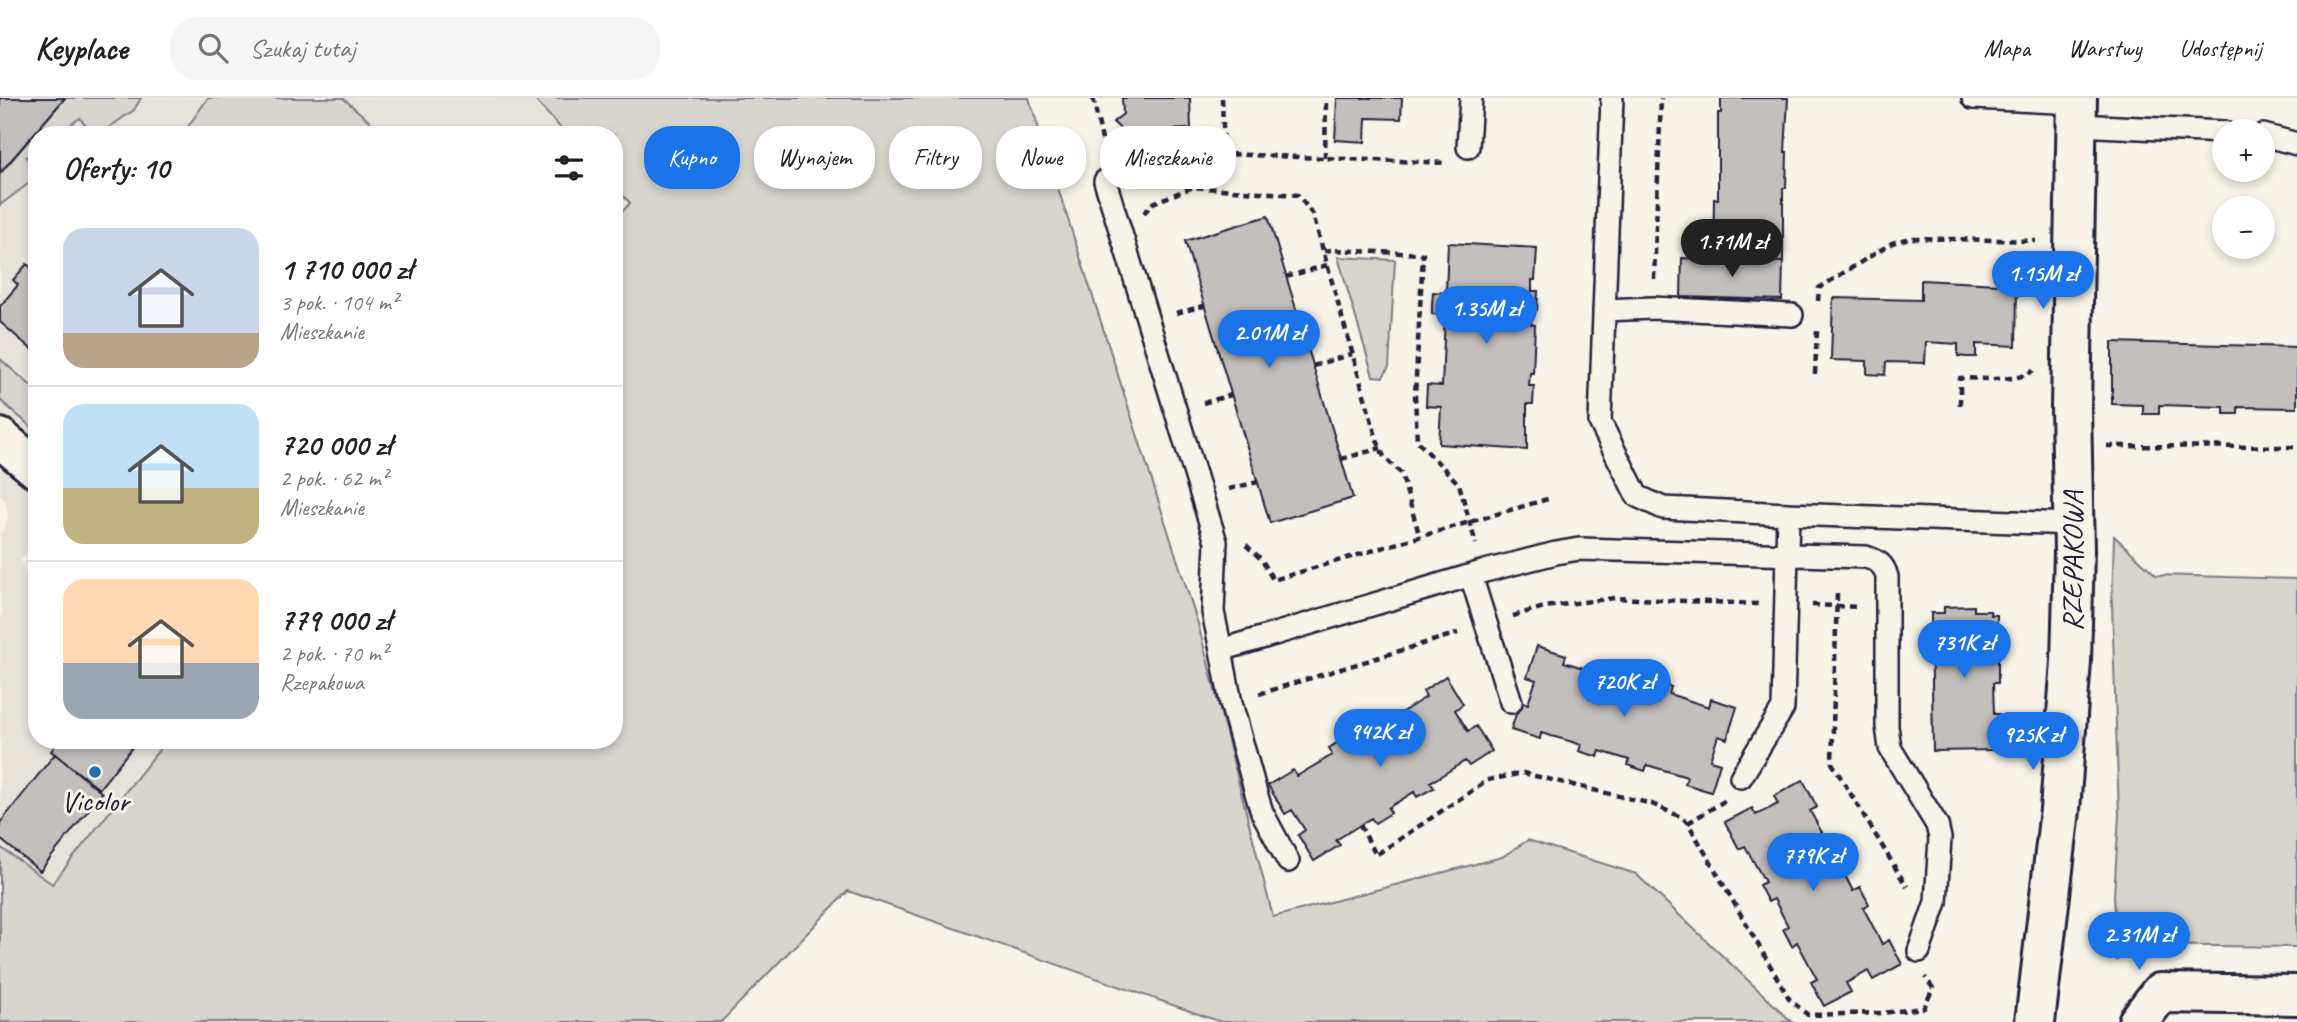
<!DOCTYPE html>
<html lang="pl">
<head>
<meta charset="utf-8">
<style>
  body { margin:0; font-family:Caveat,sans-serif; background:#f6f6f6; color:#222; height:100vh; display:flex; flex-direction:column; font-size:26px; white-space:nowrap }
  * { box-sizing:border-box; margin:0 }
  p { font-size:23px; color:#767676 }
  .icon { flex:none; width:38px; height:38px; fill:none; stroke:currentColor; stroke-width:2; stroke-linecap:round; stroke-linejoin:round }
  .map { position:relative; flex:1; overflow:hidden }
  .details { position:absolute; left:28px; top:28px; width:595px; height:623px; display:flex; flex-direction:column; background:#fff; border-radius:28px; box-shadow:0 4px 10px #0003 }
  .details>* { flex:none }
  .guide { position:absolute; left:644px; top:28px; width:665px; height:63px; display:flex; gap:14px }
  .buttons { position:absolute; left:2212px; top:21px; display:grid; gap:14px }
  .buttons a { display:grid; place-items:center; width:63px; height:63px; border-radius:50%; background:#fff; box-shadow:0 4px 10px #0003; font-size:35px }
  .price { position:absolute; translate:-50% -60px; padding:0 16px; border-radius:24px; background:#1a73e8; color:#fff; font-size:23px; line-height:46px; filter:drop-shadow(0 2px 4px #0008) }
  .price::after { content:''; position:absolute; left:50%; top:42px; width:21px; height:16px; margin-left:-10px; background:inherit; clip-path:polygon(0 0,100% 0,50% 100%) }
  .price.selected { background:#222; color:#fff }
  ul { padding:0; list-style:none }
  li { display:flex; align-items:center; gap:21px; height:175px; padding:0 35px }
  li+li { border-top:2px solid #e0e0e0 }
  li span { display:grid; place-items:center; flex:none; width:196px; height:140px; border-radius:21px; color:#555 }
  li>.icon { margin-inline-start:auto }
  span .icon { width:84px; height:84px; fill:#fffc; stroke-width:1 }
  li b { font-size:30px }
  h2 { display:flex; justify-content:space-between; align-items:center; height:84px; padding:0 35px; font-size:30px }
  .pill { padding:0 24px; border-radius:28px; background:#fff; box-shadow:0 4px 10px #0003; font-size:24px; line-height:63px }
  .pill.selected { background:#1a73e8; color:#fff }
  header { display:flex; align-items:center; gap:42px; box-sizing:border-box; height:98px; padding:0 35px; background:#fff; border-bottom:2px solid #e0e0e0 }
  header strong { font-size:33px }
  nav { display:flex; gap:38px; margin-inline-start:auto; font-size:24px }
  .search { width:490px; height:63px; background:#f6f6f6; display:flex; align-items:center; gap:18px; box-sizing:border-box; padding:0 24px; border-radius:28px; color:#767676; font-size:26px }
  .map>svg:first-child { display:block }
  .built { fill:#e7e3db }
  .green { fill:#d8d5cf; stroke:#7d7c85; stroke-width:2 }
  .building { fill:#c2bfbd; stroke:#22223b; stroke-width:2 }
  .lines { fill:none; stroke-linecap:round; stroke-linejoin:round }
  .lane-casing { stroke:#22223b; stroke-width:26 }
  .street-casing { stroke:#22223b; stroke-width:44 }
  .path { stroke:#22223b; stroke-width:4.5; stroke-dasharray:7 5; stroke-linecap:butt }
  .lane { stroke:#f7f3e8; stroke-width:21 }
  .street { stroke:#f7f3e8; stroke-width:38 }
  .poi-dot { fill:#1f6fb2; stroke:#f7f3e8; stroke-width:2.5 }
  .labels { text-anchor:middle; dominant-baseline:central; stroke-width:6; stroke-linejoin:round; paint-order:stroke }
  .street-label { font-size:30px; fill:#22223b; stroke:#f7f3e8 }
  .poi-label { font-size:30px; fill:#22223b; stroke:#f7f3e8 }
</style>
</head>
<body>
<header>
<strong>Keyplace</strong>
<div class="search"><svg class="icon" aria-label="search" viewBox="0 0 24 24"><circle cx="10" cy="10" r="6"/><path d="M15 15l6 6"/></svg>Szukaj tutaj</div>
<nav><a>Mapa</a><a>Warstwy</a><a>Udostępnij</a></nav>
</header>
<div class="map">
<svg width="2297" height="924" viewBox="0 0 2297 924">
  <rect width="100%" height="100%" fill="#f7f3e8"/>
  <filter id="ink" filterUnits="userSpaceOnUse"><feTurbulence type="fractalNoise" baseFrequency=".0143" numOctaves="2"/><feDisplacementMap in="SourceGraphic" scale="14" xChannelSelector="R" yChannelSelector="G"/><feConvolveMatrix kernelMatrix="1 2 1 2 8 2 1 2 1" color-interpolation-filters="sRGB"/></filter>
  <g filter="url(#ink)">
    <path class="built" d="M0,0h208l-26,37h-145v405l-17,20 8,19 9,-9v170h130l-115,145 -52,-38v-232l3,-4 -3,-3v-73l5,-7 3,-13 -1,-11 -7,-10z
      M343,0h190l34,37h-182z"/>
    <path class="green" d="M65,0h76l-7,12 -36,25h-6l-12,-17 -24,17h-19v14l-11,8 11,17 -1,4 -36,27v-31z
      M208,0h135l42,37h-203z
      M533,0h496l169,526 75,293 229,-60 26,-17 108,34 156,148h-571l-373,-131 -127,131h-721v-175l52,37 115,-144h447v-519l16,-18 -16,-17v-51h-47z
      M1338,159l57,3 -6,107 -6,10 -10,-1z
      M0,261l37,32v41l-37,-32z
      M2114,438l42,39 141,4v368l-162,-2 -18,15 -3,-65 5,-80 -7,-212z"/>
    <path class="building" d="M0,0h65l-65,75z
      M1122,0h68l1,31 -52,2 -9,7 -17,-16 10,-8z
      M1337,0h65l-1,21 -35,-1 -1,24 -30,-2z
      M1721,0h67l-3,54h2l-1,36h-3v74l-70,-2 1,-61h4v-86h3z
      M1268,118l85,282 -83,25 -85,-282z
      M1448,145l89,5 -2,32h-3v11h6l-1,19 -5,-1 -1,15 4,1 -2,48h-3l-1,13h5l-1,18h-6v46l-88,-6 2,-37 -15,-1 1,-21 15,1 3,-71 -13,-1v-9l1,-13 13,1z
      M1682,160l101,4 -1,38 -101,-3z
      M27,166l10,9v81l-37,-32v-16l18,-21 -5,-5z
      M1921,182l96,5 -1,61 -40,-2v13h-10l-8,-1v-12l-32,-2 -1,21 -39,-1 -1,13 -18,-1v-13l-36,-1 2,-62 88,2z
      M2112,244l185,5v61l-59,-1v7h-14v-7l-65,-2v9h-16v-9l-31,-1z
      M1974,508v5h16l1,4h6v34h-4l1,9h4v25h-5l1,31h5l1,33h-5l-1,3 -61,1 -2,-138h13v-6z
      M1537,548l29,9 -2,7 39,12 2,-7 19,6 -3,7 29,9 3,-8 18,6 -2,7 40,13 2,-8 26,8 -10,32 -9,-3 -8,24 10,3 -9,29 -26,-8 2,-7 -40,-12 -2,6 -18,-6 2,-5 -29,-9 -2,6 -19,-6 2,-6 -5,-2 -35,-10 -1,6 -29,-9 9,-29 8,3 8,-24 -9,-3z
      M1446,578l17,28 -8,6 13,21 8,-5 16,25 -23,15 -4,-5 -29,18 -6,3 4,6 -17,9 -3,-5 -26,16 3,5 -16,10 -4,-5 -11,7 -24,15 4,5 -26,16 -16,-26 7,-5 -13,-20 -7,4 -17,-29 25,-15 4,6 35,-21 -3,-7 16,-10 4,7 26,-16 -4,-7 16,-9 4,6 35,-22 -3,-6z
      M59,642h79l-39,49 -48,-38z
      M55,656l47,39 -62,78 -40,-32v-16z
      M1803,682l14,27 -7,4 20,36 7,-4 9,17 -7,4 14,27 7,-4 9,17 -6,4 3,5 16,31 7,-4 13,24 -29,16 -5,-9 -22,12 5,9 -27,14 -13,-24 6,-3 -20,-37 -5,4 -9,-17 5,-3 -14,-27 -6,3 -9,-17 6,-3 -20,-36 -6,3 -14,-27 27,-14 4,7 22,-11 -4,-8z"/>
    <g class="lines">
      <g class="lane-casing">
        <path id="lane" d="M1612,0l-12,324 37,74 26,12 125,6
          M1973,0l104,5
          M2077,27l147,7
          M2263,37l34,9
          M1468,49l3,-49
          M1105,83l111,361 -3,70 8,38
          M1604,212l49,-2 139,7
          M1471,478l40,126
          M1741,679l42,-69 5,-194 285,10
          M1288,763l-26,-49 -6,-19 -25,-90 -10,-53 264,-79 71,-18 23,-4 287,8c12,4 18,7 21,20v149l3,22 47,77 3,13 -4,64 -17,49"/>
      </g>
      <g class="street-casing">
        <path id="street" d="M0,340l37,31
          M2035,924l25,-212 11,-149 3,-110 -3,-143 6,-310
          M2138,924l22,-29 137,2"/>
      </g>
      <path class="path" d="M1093,0l11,51 342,14
        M1222,0l2,56
        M1325,60l1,-60
        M1144,115l9,-10 40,-16 105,8 15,20 64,225 7,17 17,16 19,64
        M1324,153l7,-1 92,4 -8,141 2,46 42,43 17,60
        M1286,179l41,-12
        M1654,181l7,-181
        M1818,203l1,-13 73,-45 17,-5 127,3
        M1176,215l28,-7
        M1313,268l39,-12
        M1815,276l2,-44
        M1203,305l28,-8
        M1960,307v-27c18,0 61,5 73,-8
        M2107,348l190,1
        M1341,361l40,-11
        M1229,391l29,-7
        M1246,447l16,15 11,20 278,-82
        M1837,496l-5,169 75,124
        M1812,507l48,2
        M1513,518l31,-9 71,-9 143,6
        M1259,596l199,-61
        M1688,725l38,-23
        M1360,727l16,30 112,-75 35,-7 129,31 31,14 5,5 102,177 18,15 73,-2 43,-5 9,-20 -8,-11"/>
      <use href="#lane" class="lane"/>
      <use href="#street" class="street"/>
    </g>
  </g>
  <circle class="poi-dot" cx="95" cy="674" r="7"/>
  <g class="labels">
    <g class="street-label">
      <text transform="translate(2072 463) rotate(-90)">RZEPAKOWA</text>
    </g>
    <g class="poi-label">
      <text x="95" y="703">Vicolor</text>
    </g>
  </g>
</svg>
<div class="buttons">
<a>+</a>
<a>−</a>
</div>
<b class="price selected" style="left:1732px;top:181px">1.71M zł</b>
<b class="price" style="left:2043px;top:213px">1.15M zł</b>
<b class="price" style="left:1486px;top:248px">1.35M zł</b>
<b class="price" style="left:1269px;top:272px">2.01M zł</b>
<b class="price" style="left:1964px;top:582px">731K zł</b>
<b class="price" style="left:1624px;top:621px">720K zł</b>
<b class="price" style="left:1380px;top:671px">942K zł</b>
<b class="price" style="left:2033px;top:674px">925K zł</b>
<b class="price" style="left:1813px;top:795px">779K zł</b>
<b class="price" style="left:2139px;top:874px">2.31M zł</b>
<div class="guide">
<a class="pill selected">Kupno</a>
<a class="pill">Wynajem</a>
<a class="pill">Filtry</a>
<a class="pill">Nowe</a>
<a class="pill">Mieszkanie</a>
</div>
<section class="details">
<h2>Oferty: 10<svg class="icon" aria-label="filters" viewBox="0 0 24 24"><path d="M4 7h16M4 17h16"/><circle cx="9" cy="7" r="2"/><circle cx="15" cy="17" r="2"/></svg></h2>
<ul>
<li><span style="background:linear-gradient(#c9d6e8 75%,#b9a48a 0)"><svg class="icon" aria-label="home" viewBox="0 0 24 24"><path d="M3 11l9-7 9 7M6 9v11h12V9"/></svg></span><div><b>1 710 000 zł</b><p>3 pok. · 104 m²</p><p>Mieszkanie</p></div></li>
<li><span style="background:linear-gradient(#bfe0f5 60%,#c2b280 0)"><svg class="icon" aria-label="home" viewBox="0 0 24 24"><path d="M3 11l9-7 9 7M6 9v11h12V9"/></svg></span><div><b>720 000 zł</b><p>2 pok. · 62 m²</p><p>Mieszkanie</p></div></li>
<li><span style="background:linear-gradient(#ffd9b3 60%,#9aa5b1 0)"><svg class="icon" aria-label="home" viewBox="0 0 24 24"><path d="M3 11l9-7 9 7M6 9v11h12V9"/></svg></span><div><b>779 000 zł</b><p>2 pok. · 70 m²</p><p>Rzepakowa</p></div></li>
</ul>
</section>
</div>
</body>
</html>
